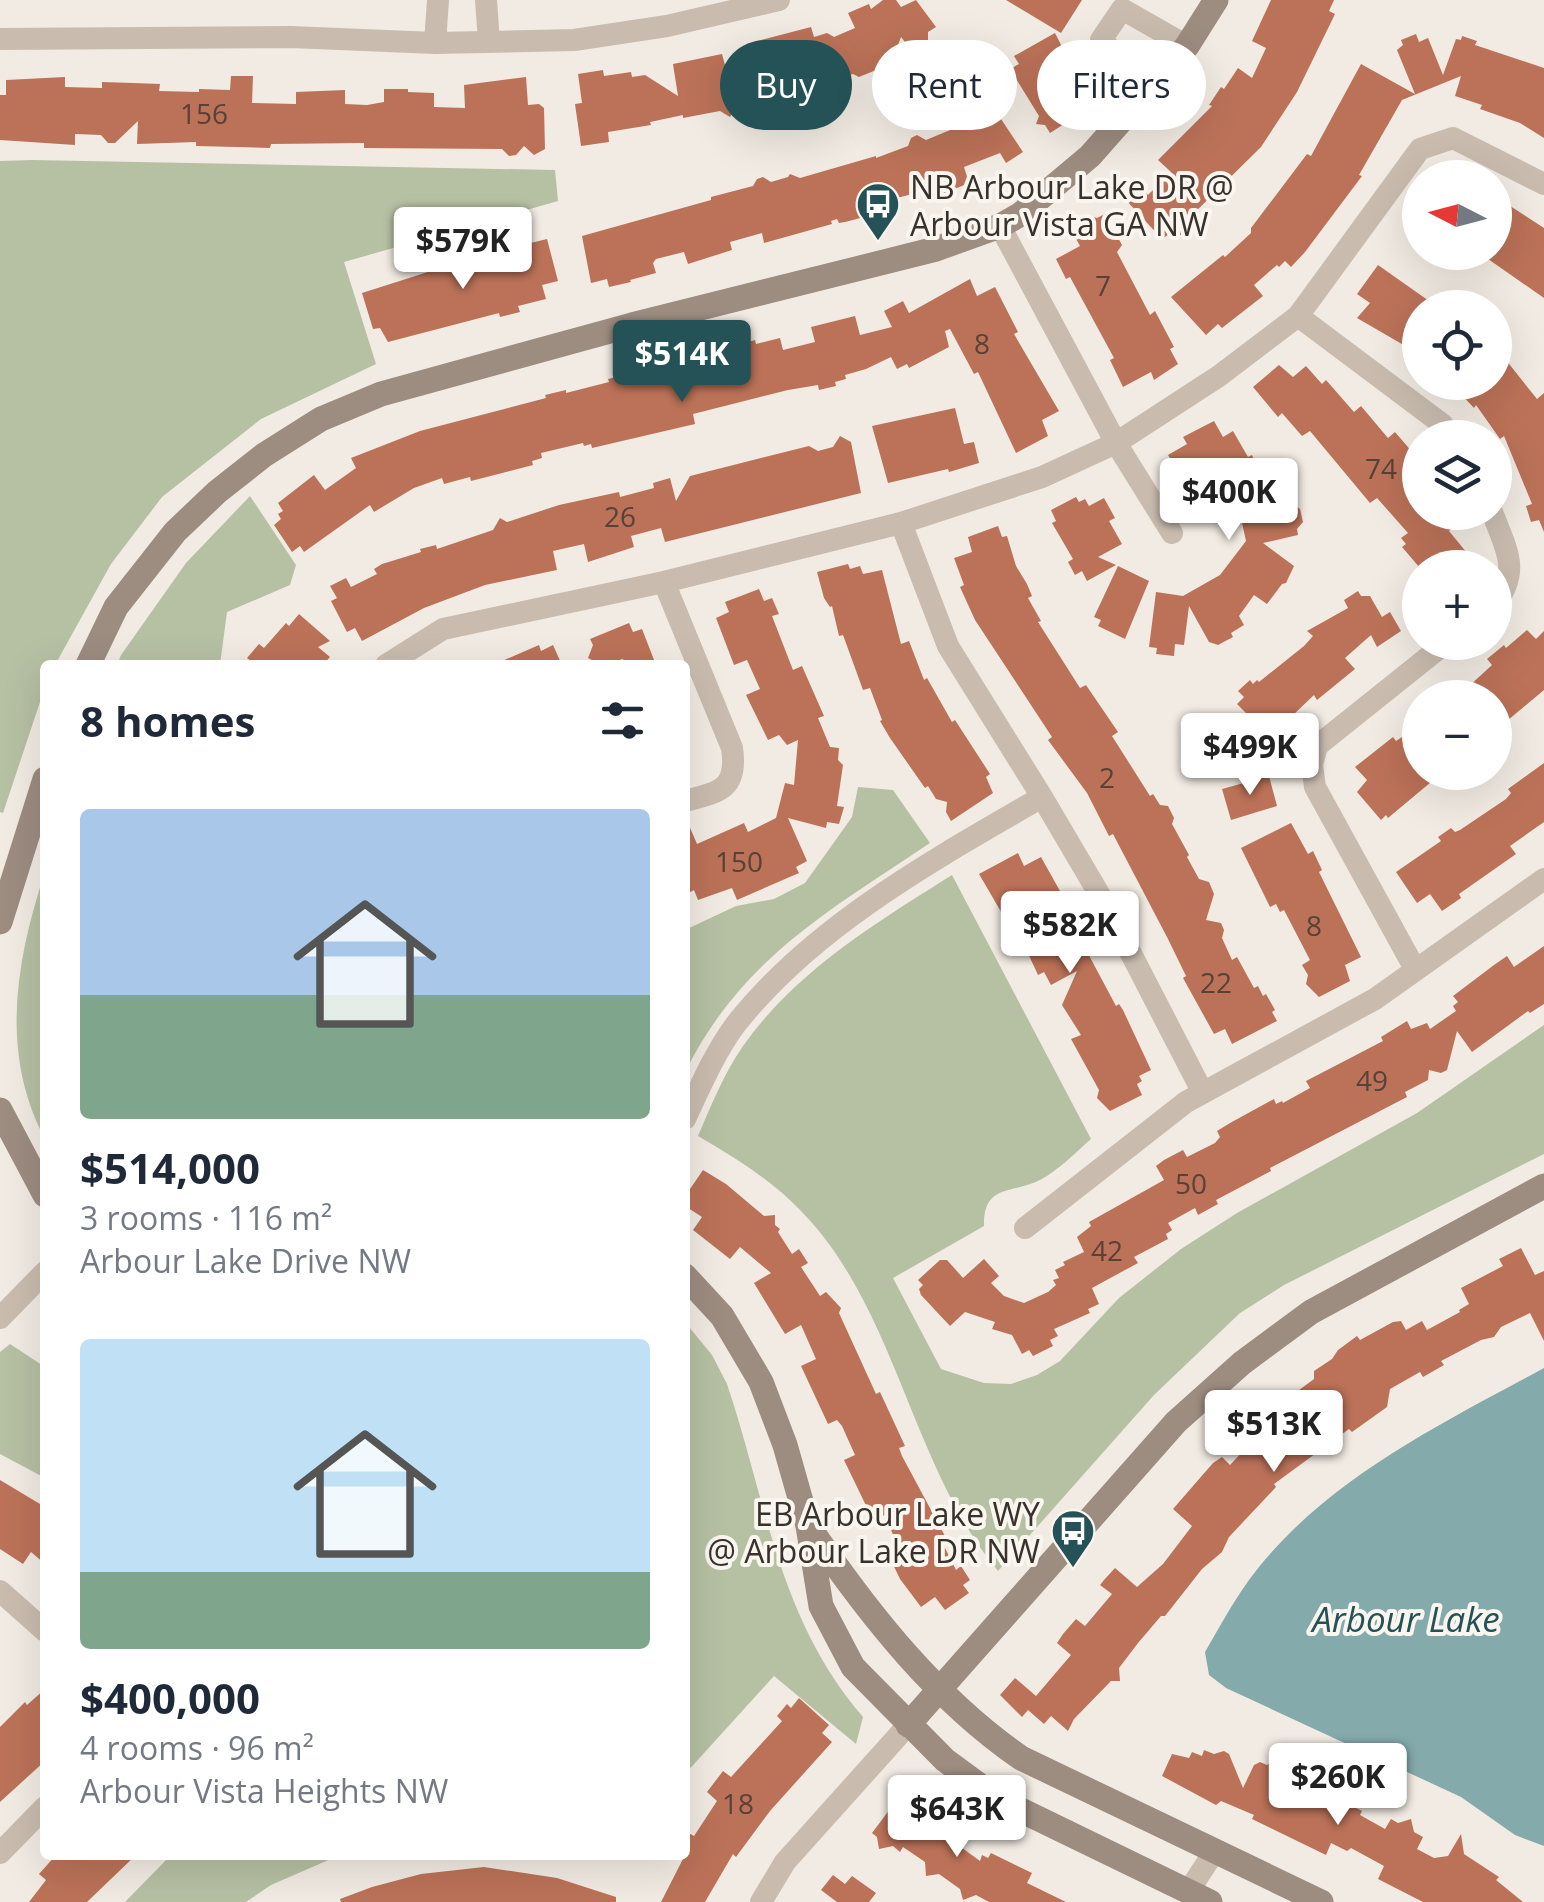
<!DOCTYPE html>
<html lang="en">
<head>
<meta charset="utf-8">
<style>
  body { margin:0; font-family:"Open Sans",sans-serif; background:#f6f6f7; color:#1f2937; height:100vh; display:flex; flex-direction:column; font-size:38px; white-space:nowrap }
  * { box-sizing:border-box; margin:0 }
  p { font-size:32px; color:#747a83 }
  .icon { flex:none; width:55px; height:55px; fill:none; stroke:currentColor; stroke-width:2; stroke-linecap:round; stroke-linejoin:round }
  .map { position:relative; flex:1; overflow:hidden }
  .details { position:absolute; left:40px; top:660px; width:650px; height:1200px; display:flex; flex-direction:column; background:#fff; border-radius:10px; box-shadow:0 10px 40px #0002 }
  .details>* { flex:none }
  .top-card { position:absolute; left:720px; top:40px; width:672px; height:90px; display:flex; gap:20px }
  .needle { width:65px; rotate:276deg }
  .controls { position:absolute; left:1402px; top:160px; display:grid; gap:20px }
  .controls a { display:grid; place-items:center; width:110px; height:110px; border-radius:50%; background:#fff; box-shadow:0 10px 40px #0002; font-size:50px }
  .price { position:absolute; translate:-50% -85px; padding:0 22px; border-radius:10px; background:#fff; color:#222; font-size:32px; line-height:65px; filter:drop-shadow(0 2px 5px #0008) }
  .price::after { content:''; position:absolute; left:50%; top:60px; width:30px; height:22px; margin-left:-15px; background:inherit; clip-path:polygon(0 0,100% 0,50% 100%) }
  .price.on { background:#255257; color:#fff }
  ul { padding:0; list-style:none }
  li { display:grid; align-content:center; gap:20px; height:530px; padding:0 40px }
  li span { display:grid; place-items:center; height:310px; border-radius:10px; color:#555 }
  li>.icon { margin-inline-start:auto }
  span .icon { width:180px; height:180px; fill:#fffc; stroke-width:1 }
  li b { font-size:42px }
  h2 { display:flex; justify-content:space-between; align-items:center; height:120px; padding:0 40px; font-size:42px }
  .pill { padding:0 35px; border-radius:45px; background:#fff; box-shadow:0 10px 40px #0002; font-size:35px; line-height:90px }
  .pill.on { background:#255257; color:#fff }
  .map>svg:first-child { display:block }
  .green { fill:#b6c0a3 }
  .water { fill:#84aaac }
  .building { fill:#bb7258 }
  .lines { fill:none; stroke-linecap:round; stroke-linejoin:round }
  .street { stroke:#c9bcaf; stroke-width:22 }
  .secondary { stroke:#9d8c80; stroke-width:25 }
  .labels { text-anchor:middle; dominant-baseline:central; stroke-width:8; stroke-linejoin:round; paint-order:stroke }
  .number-label { font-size:28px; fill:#5a4137 }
  .poi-label { font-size:32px; fill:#39312c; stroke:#f9f5ef; text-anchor:start }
  .water-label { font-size:35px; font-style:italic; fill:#255257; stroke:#f9f5ef }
</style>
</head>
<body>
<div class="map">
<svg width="1544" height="1902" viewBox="0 0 1544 1902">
  <rect width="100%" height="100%" fill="#f2ebe3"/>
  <path class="green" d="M32,160l523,10 3,31 -214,61 32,102 -115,55 -99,78 -51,67 -56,101h-10v22l-42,126 -3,-1v-651z
    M250,496l46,69 -6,20 -63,27 -7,53h-103l4,-10 65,-92z
    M858,787l35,3 37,53c-101,68 -188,115 -245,229v-142l51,-24 38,-7 31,-16 47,-66z
    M45,872v267c-45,-85 -30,-176 0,-267z
    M952,875l139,264c-16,14 -32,31 -51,41 -27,14 -57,3 -56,46l-91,52 48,91 43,14 27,1 26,-9 23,-14 59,-63 62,-49 56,-36 180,-100 127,-88v129l-260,131 -44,28 -86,82 -156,176c-87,-105 -101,-261 -196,-359 -30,-32 -67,-54 -104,-76 13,-30 26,-63 45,-90 53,-75 133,-123 209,-171z
    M685,1322l27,33 15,29c40,119 51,234 136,333l-7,27 -82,-68 -89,98z
    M10,1344l35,23v111l-45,-24v-102z
    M171,1855h169l-69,30 -25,17h-121z"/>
  <path class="water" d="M1544,1368v478l-29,-11 -54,-38 -235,-109 -17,-13 -4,-23c14,-24 28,-50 44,-72 73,-99 190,-155 295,-212z"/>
  <path class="building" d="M883,0h13l5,7 15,-7 20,27 -8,5v9l-9,-1 -10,7 -8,-10 -10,27 -32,13 -6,-3 -56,18 1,4 -61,11 -7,10 -10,-6 -37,7v-3l-33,7 1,3 -43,7 1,10 -28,4 -6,-42 7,-1 -4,-29 25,-4 1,6 27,-4 1,5 13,-2 33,21 -5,-32 49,-10 3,11 6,-1 1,3 30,-10 -5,-16 54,-14 3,10 13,-4 7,4 21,-9 -7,-15 21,-9 2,5z
    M1006,0h76l-21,33z
    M1271,0h63l-5,11 6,3 -38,78 -36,55 -79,78 -1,10 -12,-1 -7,5 -38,-41 16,-13 8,10 23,-23 -13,-12 54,-54 -3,-1 12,-18 3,2 14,-21 14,10 14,-30 -14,-7z
    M1055,33l30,59 -9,6 7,14 -33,21 -5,-8 -9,-1 3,-8 -29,-47 9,-5 -5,-8z
    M1416,34l3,8 9,-4 15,37 13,-36 5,1 1,-4 15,5 -2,4 69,23v70l-24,-15 -40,-14 2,-4 -27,-9 6,-20 -59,24 -43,75 3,1 -57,76 -14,15 -6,-6 -6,6 -2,-2 -23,20 9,11 -41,32 -4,-4 -12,11 -35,-38 52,-42 2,2 26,-24v-5l56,-74 4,2 50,-92 54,30 -18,-44 6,-5 -2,-5z
    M231,76h22l-1,27 44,1v-12l49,-2v14l22,1 17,-3v-13h24v3l26,1v14l31,1 -1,-23 62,-8 2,28 11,-1 5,4 1,41 -11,6 -10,-9 -8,9 -7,1 -7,-7 -138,-1v-5l-93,1 -1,4 -74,-2v-4l-59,2 1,-23 -23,22h-7l-7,-8 -26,-1v11l-75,-5v-45h6v-15l59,-3v10l37,1v-6l31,1 27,1 -1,7 40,1v-3l31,1z
    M993,107l30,45 -17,11 -6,-10 -36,14 5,16 -41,17 -4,-9 -35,9 2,10 -46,12 -6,1 -2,-4 -6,2 1,3 -68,19 -2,-10 -32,9 2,8 -44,14 -4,-12 -28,7 -3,4 3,10 -26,7 1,2 -22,5 -2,-8 -16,4 -9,-47 129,-36v-3l42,-11 4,-7 6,-2 8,5 17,-5 2,-3 10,4 76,-22v2l32,-12 3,-8 6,-3 9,5 46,-19z
    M1495,196l49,32v70l-66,-46h17z
    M1105,214l17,31 -5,7 33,63 5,-4 19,36 -4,2 8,15 -24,16 -3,-8 -28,15 -13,-27 4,-2 -44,-81 -4,2 -10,-20 24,-13 -5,-9 4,-10 10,-5 1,-6 7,2z
    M547,239l11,42 -16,4 4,14 -28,7 2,6 -20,5 -1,-4 -111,29 -8,-14 -7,1 -11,-36 116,-37z
    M1378,265l61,43h-19v17l-13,22 -50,-29 13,-15 -13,-9z
    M970,279l7,17 18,-9 23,45 -4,2 45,77 -17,9 6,16 -32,17 -38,-81 -4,2 -24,-45 -5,2 4,16 -40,21 -2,-4 -10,5 -6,-12 -25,12 -21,6 1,4 -11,3 1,4 -17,4 -1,-5 -30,5 -95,24 2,10 -103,24 -1,-4 -7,2 -1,-3 -42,10 1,5 -10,3 1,4 -62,16 -1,-4 -26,7 -2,-6 -28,10 -40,24 -4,-7 -66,47 -4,-6 -8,6 -18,-27 7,-6 -3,-5 5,-3 -5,-8 36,-28 11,15 31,-22 -5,-10 69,-27 126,-33 -1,-3 21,-5v3l43,-11 -1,-3 76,-17 -1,-3 19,-5 4,13 32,-7 -3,-14 20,-6 1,4 24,-6 3,12 32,-8 -4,-15 44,-11 5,19 32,-8 -8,-16 19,-10 6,12z
    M1506,360l31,39 7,-6v139l-5,-12 -8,2 -5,-16 6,-2 -28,-68 -4,3 -24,-34 -2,3 -17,-18 8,-8h30v-11z
    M1279,365l14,12 13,-11 16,18 4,-4 28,32 7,-6 27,32 7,-6 25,29v51h41l-13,12 4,4 -3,3 23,28 -10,9h-42l-18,-21 4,-3 -5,-6 7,-5 -31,-35 -7,5 -60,-72 -8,5 -20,-23 -4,4 -25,-30z
    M955,408l9,36 10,-2 5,21 -30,9 -1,-3 -60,14 -16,-57z
    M1214,421l9,16 10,-6 15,26 4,-2 3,7 9,-4 8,14 -8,5 12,24 15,-3 1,5 8,6 3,13 -6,7 1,6 -35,8 31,23 -8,17 -4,1 -15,20 -13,-9 -15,21 5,9 -13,8 2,4 -15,8 -9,-3 -20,-36 -5,39 -9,-1 -1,12 -18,-2 1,-6 -8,-1 7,-55 27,4 37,-21 26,-34 -12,-55 -19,10 -13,-25 -18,10 -16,-26 19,-11 -4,-7z
    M840,436l11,6 10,51 -196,49 -4,-14 -30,8 3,11 -46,15 -4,-18 -31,7 4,19 -72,15 -61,23 -62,33 -7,-13 -8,4 -16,-31 6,-3 -7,-12 16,-8 5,9 26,-13 -3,-5 8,-5 39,-12 -1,-3 16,-4 1,4 56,-19 7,-12 7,4 52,-17 60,-13 1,5 34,-9 -1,-5 17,-5 6,23 14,-25 119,-30 9,5 15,-4z
    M1076,497l3,5 6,-3 4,7 15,-8 11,20 -6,3 13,23 -24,13 18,8 -29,16 -5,-10 -7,4 -7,-13 5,-3 -21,-36 4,-2 -5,-11z
    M998,526l4,11 5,-1 9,30 11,18 5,12 -4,2 13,23 -3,1 42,66 6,-3 32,47 -6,4 38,60 3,-2 7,11 8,1 6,12 -2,6 17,31 -2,2 12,22 10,3 5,12 -8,26 15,3 3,7 -2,8 10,22 5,-3 17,31 4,-2 5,10 3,-2 9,16 -3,2 5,9 -45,23 -7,-15 -11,5 -31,-56 3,-2 -18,-37 -55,-105 -4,2 -22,-43 -39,-53 4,-3 -77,-117 -15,-33 4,-2 -10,-27 18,-6 -4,-15z
    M848,564l2,5 10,-3 3,8 19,-4 19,74 8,-3 15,39 3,-2 25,44 3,-2 35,54 -4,3 7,16 -42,28 -5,-9 1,-10 -11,-3 -8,-13 -3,2 -35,-50 -10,-17 2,-1 -12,-32 -7,2 -20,-55 -4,1 -7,-30 -2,1 -6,-9 -7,-26z
    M1118,566l31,15 -24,58 -27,-13 3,-6 -7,-3z
    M759,589l5,12 8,-3 7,16 -7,2 21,54 9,-4 22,50 -6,2 12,29 9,1 -1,12 5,5 -6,41 7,1 -5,17 -12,-2 -1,6 -38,-10 19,43 -11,6 3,6 -62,27 -5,-12 -34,12 -4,-10 -9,5v-79l12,28 47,-21 4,9 28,-14 9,-35 9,2 4,-45 -11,5 -8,-10 -11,5 -22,-45 14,-6 -13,-29 -13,5 -18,-47 13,-6 -4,-10z
    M1358,591l3,5h9l12,21 8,-5 11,19 -24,16 -6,-12 -26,23 10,11 -38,31 -3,-5 -44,42 -3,29 -54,-5 1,-8 -6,-1 2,-17 11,1 1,-8 43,4 -28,-28 7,-7 -6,-6 12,-11 3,4 4,-4 2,2 45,-36 9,-10 -6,-5 41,-23 -4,-8z
    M299,614l31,27 -12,6 12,10 -7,8h-73l2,-3 -5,-4 12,-14 5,4 22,-25 3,3z
    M629,623l4,9 9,-3 14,36h-30l-3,-6 -21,6 -14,-7 5,-13 -3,-6z
    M1527,630l9,9 8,-8v59l-49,41v-33h-39l36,-33 -5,-6 17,-14 2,3z
    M539,645l2,6 12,-6 9,20h-69z
    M1420,721v51h23l-55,46 -2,-3 -5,5 -24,-28 10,-12 -12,-13 38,-30 3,4 6,-4z
    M1544,763v59l-34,24 6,8 -57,40 2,4 -19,13 -12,-17 -13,9 -21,-31 45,-31 -3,-4 13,-9 4,4 5,-2 46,-31 5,-6 -3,-4z
    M1269,776l8,30 -46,14 -9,-31z
    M1291,823l17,31 5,-3 9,19 -3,2 42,85 -16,8 5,16 -31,16 -13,-13 2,-9 -6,-10 8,-5 -26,-50 -4,2 -4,-8 -6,3 -29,-59z
    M1018,853l6,13 17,-9 24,43 -4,3 55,103 3,-2 4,6 28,60 -12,6 3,5 -5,3 5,11 -32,16 -13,-13 2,-8 -28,-51 10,-4 -19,-30 15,-34 -26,14 -7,-13 -6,3 -20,-43 -4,2 -35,-60z
    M1544,946v58l-14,9 -2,-2 -56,41 -15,-21 -10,39 -6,3 -12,-3 -1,10 -23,12 2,5 -137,71 1,3 -55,29 2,4 -20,11 -3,-7 -27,15 4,7 -6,4 2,5 -34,18 4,6 -46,25 7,16 -11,5 2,4 -36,16 4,7 -8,4 3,6 -20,10 -4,-6 -7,4 -10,-19 -20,-6 3,-7 -30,-10 -15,14 -29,-31 -2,-6 4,-4 -5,-5 22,-20h7l16,18 21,-19 15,17 -8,7 13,13 20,7 24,-11 8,-7 -3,-5 6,-2 -4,-8 10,-5 -2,-3 21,-10 -7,-15 14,-11 -2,-4 75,-42 -8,-14 8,-6 19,-10 4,7 28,-14 5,-6 -3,-6 13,-8 44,-24 2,5 6,-3 1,2 27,-15 -4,-7 77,-40 -2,-4 26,-16 4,8 16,-6 3,6 26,-18 -3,-5 5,-4 -5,-6 41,-31 13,-9 7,11z
    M703,1170l23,14 38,32 11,-1v10l5,4 -2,3 14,22 7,-5 9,14 -7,4 19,29 6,-4 15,16 -2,5 37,81 4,-2 25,54 -6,2 3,8 43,80 -5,2 16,32 5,-4 9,14 -7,5 6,8 -24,17 -10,-13 -14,10 -21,-28 -13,-27 11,-5 -13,-32 -12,5 -29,-60 11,-5 -13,-29 -5,-6 -9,4 -27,-58 15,-7 -15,-34 -16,9 -31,-51 17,-10 -31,-26 -10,12 -37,-29 9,-13 -17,-11v-21l5,4z
    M1521,1248l14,27 9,-4v70l-14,-28 -29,14 -7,10 -13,3 -40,21 3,4 -21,12 -3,-5 -30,17 -3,18 -35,25 -3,-3 -75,55 2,3 -47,50 -7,15 -20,17 -37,47h-4l-23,27 -19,25 1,13h-9l-37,38 -6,12 -17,-15 -7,8 -16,-14 -6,7 -22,-22 15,-17 21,18 35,-41 -14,-12 6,-9 13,-15 9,7 27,-32 -12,-9 4,-5 11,-12 22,19 26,-23 29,-38 -19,-17 40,-46 9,-6 8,8 30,-32 -7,-9 61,-45v-8l18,-12 6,-9 19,-14 3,4 33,-18 8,-1 5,9 16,-9 5,9 33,-18 -1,-2 10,-6 -8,-16 42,-22 -4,-7z
    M0,1480l45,27v57l-14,-12 -8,12 -23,-15z
    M45,1689v72l-45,41v-75l25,-25 2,3z
    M799,1698l30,27 -7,8 10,9 -62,69 -34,46 -3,-3 -28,48h-44l24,-47v-24l9,5 23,-35 -10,-9 16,-21 8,6 51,-56 -5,-5 10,-12 4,4z
    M1204,1750l10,4 10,-3 5,3 14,34 11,-23 6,-3 7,3 6,-4 18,8 1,13 63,22 -1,3 8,4 -2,4 25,14 6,-10 7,4 13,-4 3,13 9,5 -6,12 17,9 14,-2 13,-22 3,20 35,23 -3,3 27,22h-100l-45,-23 6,-13 -33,-18 -4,3 -16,-8 -5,12 -74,-36 2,-4 -33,-14 -5,4 -54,-29 10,-22 17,4 3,-6 10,4z
    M893,1805l14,10 7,-9 40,25 -3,4 5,4 -2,3 26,19 2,-6 6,3 3,-5 41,20 -5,10 39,19h-77l-13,-7 -13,5 -3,-11 -21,-15 -13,2 -1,-14 -22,-15 -3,5 -7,-6 -14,3 -2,-12 -5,-4z
    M56,1855h80l-49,47h-58l17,-22 -7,-6z
    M484,1867l73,11 59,19v5h-275l-1,-3 32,-12 49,-13z
    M833,1875l12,9 7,-8 24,17 -7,9h-32l-16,-12z"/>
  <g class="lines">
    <path class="street" d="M486,0l3,42
      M0,39l291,-2 144,6 139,-3 93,-14 112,-26
      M435,43l3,-43
      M1153,88l-52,-48 21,-31 65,37
      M1000,226l116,217 56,90
      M1298,316l144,108 10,14
      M1492,512c14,37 29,58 3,92
      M664,582l68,166c6,41 -12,44 -47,53
      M386,665l57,-36 221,-47 237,-59
      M1415,969l-100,-182 -3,-22 5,-19 130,-104
      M1203,1093l-95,-184 -66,-112 -94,-151 -47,-123 141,-46 74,-34 103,-67 79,-60 122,-167 33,-11 91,46
      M685,1119c15,-32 30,-67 51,-95 78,-99 199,-165 306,-227
      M1025,1228l161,-126 189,-103 169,-120
      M0,1318l45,-46
      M0,1591l45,40
      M0,1853l45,-46
      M1188,1892l26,-40
      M761,1902l24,-40 123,-137"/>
    <path class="secondary" d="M88,665l28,-58 59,-75 42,-40 47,-37 57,-36 60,-25 251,-69 304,-76 64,-23 21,-12 69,-58 97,-110 29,-46
      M0,922l45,-143
      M0,1110l45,85
      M685,1276l37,40 39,66 24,63 23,81 13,80 32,61 92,93 53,39 212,103
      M814,1534c57,83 123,166 207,224l300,144
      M908,1725l268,-303 66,-59 69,-51 233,-126"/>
  </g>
  <defs>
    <g id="bus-pin" transform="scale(2.25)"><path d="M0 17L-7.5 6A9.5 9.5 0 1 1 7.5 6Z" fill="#255257" stroke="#f9f5ef"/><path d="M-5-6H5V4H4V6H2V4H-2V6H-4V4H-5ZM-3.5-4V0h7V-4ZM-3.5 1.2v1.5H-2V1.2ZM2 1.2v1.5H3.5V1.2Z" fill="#fff"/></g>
  </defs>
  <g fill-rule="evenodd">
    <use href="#bus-pin" x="878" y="204"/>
    <use href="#bus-pin" x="1073" y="1531"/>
  </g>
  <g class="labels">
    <g class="number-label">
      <text x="204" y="113">156</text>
      <text x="1103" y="285">7</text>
      <text x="982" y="343">8</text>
      <text x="1381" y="468">74</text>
      <text x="620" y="516">26</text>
      <text x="1107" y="777">2</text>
      <text x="739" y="861">150</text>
      <text x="1314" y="925">8</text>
      <text x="1216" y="982">22</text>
      <text x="1372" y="1080">49</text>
      <text x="1191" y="1183">50</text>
      <text x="1107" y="1250">42</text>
      <text x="738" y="1803">18</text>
    </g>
    <g class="poi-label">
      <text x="910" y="186">NB Arbour Lake DR @<tspan x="910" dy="37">Arbour Vista GA NW</tspan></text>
      <text x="1040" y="1513" text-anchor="end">EB Arbour Lake WY<tspan x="1040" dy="37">@ Arbour Lake DR NW</tspan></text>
    </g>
    <g class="water-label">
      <text x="1406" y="1618">Arbour Lake</text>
    </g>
  </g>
</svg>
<div class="controls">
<a><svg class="needle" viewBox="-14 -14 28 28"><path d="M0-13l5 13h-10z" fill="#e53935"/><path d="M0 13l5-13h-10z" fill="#747a83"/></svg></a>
<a><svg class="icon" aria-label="locate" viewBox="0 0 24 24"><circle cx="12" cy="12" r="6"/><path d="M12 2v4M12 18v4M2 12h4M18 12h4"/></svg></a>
<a><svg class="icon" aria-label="layers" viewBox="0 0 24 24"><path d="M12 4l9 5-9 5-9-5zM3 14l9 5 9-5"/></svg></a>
<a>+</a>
<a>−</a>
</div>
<b class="price" style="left:463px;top:292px">$579K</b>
<b class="price on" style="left:682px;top:405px">$514K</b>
<b class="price" style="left:1229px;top:543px">$400K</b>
<b class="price" style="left:1250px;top:798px">$499K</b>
<b class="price" style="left:1070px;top:976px">$582K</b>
<b class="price" style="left:1274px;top:1475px">$513K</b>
<b class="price" style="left:1338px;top:1828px">$260K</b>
<b class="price" style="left:957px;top:1860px">$643K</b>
<div class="top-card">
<a class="pill on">Buy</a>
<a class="pill">Rent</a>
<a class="pill">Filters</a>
</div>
<section class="details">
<h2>8 homes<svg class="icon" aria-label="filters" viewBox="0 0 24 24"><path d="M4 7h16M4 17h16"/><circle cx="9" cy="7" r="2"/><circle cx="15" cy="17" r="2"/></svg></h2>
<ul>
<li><span style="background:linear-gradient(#a9c7e8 60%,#7fa58c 0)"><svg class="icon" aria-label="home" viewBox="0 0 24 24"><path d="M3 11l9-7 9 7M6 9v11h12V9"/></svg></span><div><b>$514,000</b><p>3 rooms · 116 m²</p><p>Arbour Lake Drive NW</p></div></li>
<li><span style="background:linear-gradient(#bfe0f5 75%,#7fa58c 0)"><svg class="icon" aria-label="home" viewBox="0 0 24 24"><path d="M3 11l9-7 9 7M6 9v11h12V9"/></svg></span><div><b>$400,000</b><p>4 rooms · 96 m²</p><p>Arbour Vista Heights NW</p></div></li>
</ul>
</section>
</div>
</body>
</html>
